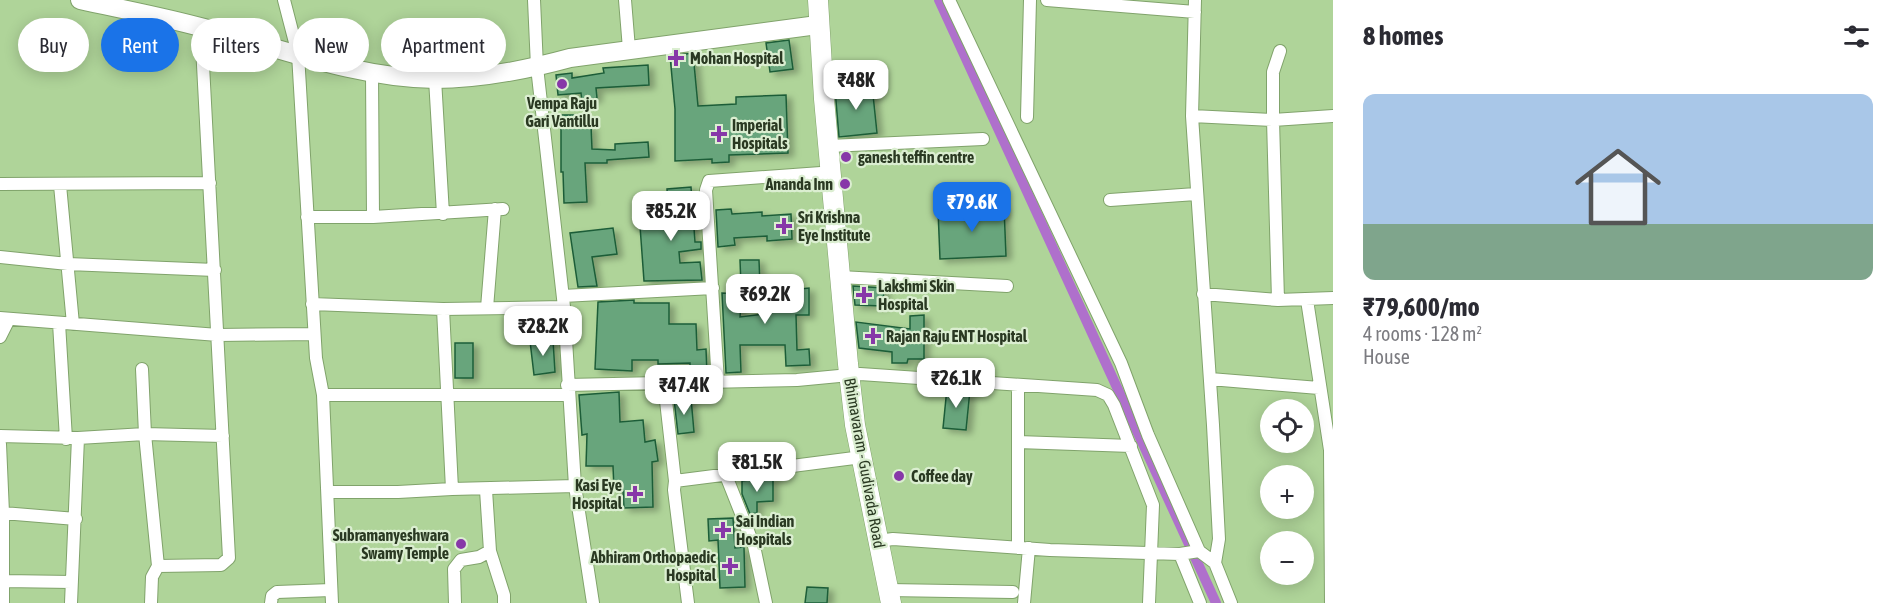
<!DOCTYPE html>
<html lang="en">
<head>
<meta charset="utf-8">
<style>
  body { margin:0; font-family:"Asap Condensed",sans-serif; background:#f7f7f7; color:#2b2b33; height:100vh; display:flex; flex-direction:column; font-size:22px; white-space:nowrap }
  * { box-sizing:border-box; margin:0 }
  p { font-size:20px; color:#7c7c81 }
  .icon { flex:none; width:33px; height:33px; fill:none; stroke:currentColor; stroke-width:2; stroke-linecap:round; stroke-linejoin:round }
  .map { position:relative; flex:1; overflow:hidden }
  .details { display:flex; flex-direction:column; background:#fff; width:570px }
  .details>* { flex:none }
  .top-card { position:absolute; left:18px; top:18px; width:570px; height:54px; display:flex; gap:12px }
  .controls { position:absolute; left:1260px; top:399px; display:grid; gap:12px }
  .controls a { display:grid; place-items:center; width:54px; height:54px; border-radius:50%; background:#fff; box-shadow:0 3px 15px #0003; font-size:30px }
  .price { position:absolute; translate:-50% -51px; padding:0 14px; border-radius:12px; background:#fff; color:#222; font-size:20px; line-height:39px; filter:drop-shadow(0 2px 3px #0008) }
  .price::after { content:''; position:absolute; left:50%; top:36px; width:18px; height:14px; margin-left:-9px; background:inherit; clip-path:polygon(0 0,100% 0,50% 100%) }
  .price.current { background:#1a73e8; color:#fff }
  ul { padding:0; list-style:none }
  li { display:grid; align-content:center; gap:12px; height:318px; padding:0 30px }
  li+li { border-top:2px solid #e1e1e2 }
  li span { display:grid; place-items:center; height:186px; border-radius:12px; color:#555 }
  li>.icon { margin-inline-start:auto }
  span .icon { width:108px; height:108px; fill:#fffc; stroke-width:1 }
  li b { font-size:26px }
  h2 { display:flex; justify-content:space-between; align-items:center; height:72px; padding:0 30px; font-size:26px }
  .tag { padding:0 21px; border-radius:27px; background:#fff; box-shadow:0 3px 15px #0003; font-size:21px; line-height:54px }
  .tag.current { background:#1a73e8; color:#fff }
  main { display:flex; flex:1; min-height:0 }
  .map>svg:first-child { display:block }
  .lines { fill:none; stroke-linecap:round; stroke-linejoin:round }
  .canal { stroke:#af70cc; stroke-width:10 }
  .building { fill:#67a57c; stroke:#1d5d38; stroke-width:1.5; filter:url(#shadow) }
  .minor-casing { stroke:#80a36b; stroke-width:14 }
  .secondary-casing { stroke:#80a36b; stroke-width:20 }
  .primary-casing { stroke:#80a36b; stroke-width:21 }
  .minor { stroke:#fff; stroke-width:12 }
  .secondary { stroke:#fff; stroke-width:18 }
  .primary { stroke:#fff; stroke-width:20 }
  .poi-dot { fill:#8738a8; stroke:#dbeed1; stroke-width:2 }
  .labels { text-anchor:middle; dominant-baseline:central; stroke-width:4.5; stroke-linejoin:round; paint-order:stroke }
  .poi-label { font-size:16px; font-weight:bold; fill:#2a3922; stroke:#dbeed1; text-anchor:start }
  .street-label { font-size:16px; fill:#2a3922; stroke:#dbeed1 }
</style>
</head>
<body>
<main>
<div class="map">
<svg width="1333" height="603" viewBox="0 0 1333 603">
  <defs>
    <filter id="shadow"><feDropShadow dx="5.5" dy="3.5" stdDeviation="3" flood-color="#0004"/></filter>
  </defs>
  <rect width="100%" height="100%" fill="#afd499"/>
  <g class="lines">
    <path class="canal" d="M939,0l277,603"/>
  </g>
  <path class="building" d="M789,40l4,29 -23,3 -4,-29z
    M693,53l5,53 38,-2v-7l50,-2 2,58 -59,2v7l-17,1v-4l-37,2v-52l-5,-53z
    M648,65l1,20 -53,3 1,10 -15,3 -1,-8 -23,2 -2,-20 16,-2v5l32,-5 -1,-5z
    M872,85l5,48 -38,4 -4,-48z
    M561,115h21v11l9,-1 1,24 23,1v-6l33,-2 1,15 -42,3v3h-22l2,39 -23,1 -1,-31h-2z
    M691,187l4,55h6v7l-22,3 1,11 20,-1 2,18 -58,1 -4,-55 29,-2 -2,-35z
    M1004,207l2,49 -66,3 -2,-49z
    M731,209l1,5 30,-2v4l29,-2 1,25 -25,2v-5l-33,2 1,7 -17,2 -2,-37z
    M613,228l4,26 -25,3 5,29 -19,1 -8,-54z
    M740,260h19l1,26h-19z
    M853,286l31,2 -1,18 -28,-1z
    M763,287h18v4l28,-3v27h-13l1,35 12,-1 1,16 -24,1 -1,-21h-45l1,27 -15,1 -4,-80 20,1 -2,23 24,-3z
    M634,300v3h35v21h27l1,26 9,-1 1,25h-17v-11l-32,1v-4h-26v11l-37,-2 3,-67z
    M924,315v44h-16l-1,4h-15v-11l-33,-4 -3,-26 54,7v-13z
    M553,340l2,32 -21,3 -4,-34z
    M455,343h18v35h-18z
    M947,388l23,2 -4,40 -23,-2z
    M619,392l1,30 23,-2 2,22 10,-2 3,21 -6,1 1,45 -29,1 -1,-18h-9l-1,-24h-27l1,-32 -5,1 -3,-40z
    M691,398l3,34 -16,2 -4,-35z
    M773,477v24l-16,1v11l-7,1 -8,-20v-13z
    M733,518l2,30 9,-1 1,40 -25,1 -2,-48 -9,1 -1,-22z
    M807,587l21,1 -1,15h-22z"/>
  <g class="lines">
    <g class="minor-casing">
      <path id="minor" d="M284,0l14,54 18,304 7,37 9,208
        M534,0l3,67 27,240 11,179 18,117
        M625,0l4,49
        M949,0l172,363 27,72 51,116 16,12 16,40
        M1047,0l148,12
        M1195,0l-3,116 21,309 6,114 -4,24
        M1280,51l-7,21v48l60,-4
        M372,74l1,143
        M435,79l8,135
        M1192,116l81,4 5,180 55,-2
        M1027,117l3,-117
        M829,146l154,-7
        M0,184l210,-1
        M60,185l13,139
        M1110,200l86,-6
        M307,217h66l130,-8
        M0,257l68,7 147,6
        M840,277l167,9
        M1203,294l75,6
        M563,296l150,-8
        M1307,300l23,150 1,153
        M312,304l131,5 121,-2
        M487,308l8,-99
        M443,309l9,180 123,-3
        M0,318l218,17 96,-1
        M59,323l7,116
        M0,337l9,-18
        M142,369l3,65 13,132
        M1210,379l109,9
        M718,382l-12,-192 3,-9 112,-8
        M664,383l11,98
        M567,385l230,-5 63,-6 237,16 11,5 6,10 39,100 -4,98
        M323,395h244
        M0,436l78,2 -7,165
        M78,438l67,-4 78,2
        M1018,442l113,4
        M0,444l3,69
        M725,473l29,73 12,57
        M328,492h70l54,-3
        M878,541l15,-2 157,11 130,4 19,-3
        M1018,548v-163
        M490,551l14,44v8
        M1180,554l20,49
        M4,581l68,1
        M888,590l125,2
        M3,603v-90l73,6
        M151,603l1,-26 6,-11 63,-1 8,-7 -28,-531
        M271,603l1,-7 5,-4 54,-2
        M455,603l-1,-34 7,-9 18,-3 11,-6 -4,-61
        M688,603l-14,-113 1,-9 187,-24
        M1024,603l5,-55"/>
    </g>
    <g class="secondary-casing">
      <path id="secondary" d="M80,0c41,9 84,17 124,28 76,20 152,50 231,51 46,0 91,-9 135,-21l240,-32"/>
    </g>
    <g class="primary-casing">
      <path id="primary" d="M818,0l6,99 24,265 7,61 36,178"/>
    </g>
    <use href="#minor" class="minor"/>
    <use href="#secondary" class="secondary"/>
    <use href="#primary" class="primary"/>
  </g>
  <g class="poi-dot">
    <path d="M673 49h6v6h6v6h-6v6h-6v-6h-6v-6h6z"/>
    <circle cx="562" cy="84" r="6"/>
    <path d="M716 125h6v6h6v6h-6v6h-6v-6h-6v-6h6z"/>
    <circle cx="846" cy="157" r="6"/>
    <circle cx="845" cy="184" r="6"/>
    <path d="M781 217h6v6h6v6h-6v6h-6v-6h-6v-6h6z"/>
    <path d="M861 286h6v6h6v6h-6v6h-6v-6h-6v-6h6z"/>
    <path d="M870 327h6v6h6v6h-6v6h-6v-6h-6v-6h6z"/>
    <circle cx="899" cy="476" r="6"/>
    <path d="M632 485h6v6h6v6h-6v6h-6v-6h-6v-6h6z"/>
    <path d="M720 521h6v6h6v6h-6v6h-6v-6h-6v-6h6z"/>
    <circle cx="461" cy="544" r="6"/>
    <path d="M727 557h6v6h6v6h-6v6h-6v-6h-6v-6h6z"/>
  </g>
  <g class="labels">
    <g class="poi-label">
      <text x="690" y="58">Mohan Hospital</text>
      <text x="562" y="103" text-anchor="middle">Vempa Raju<tspan x="562" dy="18">Gari Vantillu</tspan></text>
      <text x="732" y="125">Imperial<tspan x="732" dy="18">Hospitals</tspan></text>
      <text x="858" y="157">ganesh teffin centre</text>
      <text x="833" y="184" text-anchor="end">Ananda Inn</text>
      <text x="798" y="217">Sri Krishna<tspan x="798" dy="18">Eye Institute</tspan></text>
      <text x="878" y="286">Lakshmi Skin<tspan x="878" dy="18">Hospital</tspan></text>
      <text x="886" y="336">Rajan Raju ENT Hospital</text>
      <text x="911" y="476">Coffee day</text>
      <text x="622" y="485" text-anchor="end">Kasi Eye<tspan x="622" dy="18">Hospital</tspan></text>
      <text x="736" y="521">Sai Indian<tspan x="736" dy="18">Hospitals</tspan></text>
      <text x="449" y="535" text-anchor="end">Subramanyeshwara<tspan x="449" dy="18">Swamy Temple</tspan></text>
      <text x="716" y="557" text-anchor="end">Abhiram Orthopaedic<tspan x="716" dy="18">Hospital</tspan></text>
    </g>
    <g class="street-label">
      <text transform="translate(865 463) rotate(80)">Bhimavaram - Gudivada Road</text>
    </g>
  </g>
</svg>
<div class="controls">
<a><svg class="icon" aria-label="locate" viewBox="0 0 24 24"><circle cx="12" cy="12" r="6"/><path d="M12 2v4M12 18v4M2 12h4M18 12h4"/></svg></a>
<a>+</a>
<a>−</a>
</div>
<b class="price" style="left:856px;top:111px">₹48K</b>
<b class="price current" style="left:972px;top:233px">₹79.6K</b>
<b class="price" style="left:671px;top:242px">₹85.2K</b>
<b class="price" style="left:765px;top:325px">₹69.2K</b>
<b class="price" style="left:543px;top:357px">₹28.2K</b>
<b class="price" style="left:956px;top:409px">₹26.1K</b>
<b class="price" style="left:684px;top:416px">₹47.4K</b>
<b class="price" style="left:757px;top:493px">₹81.5K</b>
<div class="top-card">
<a class="tag">Buy</a>
<a class="tag current">Rent</a>
<a class="tag">Filters</a>
<a class="tag">New</a>
<a class="tag">Apartment</a>
</div>
</div>
<section class="details">
<h2>8 homes<svg class="icon" aria-label="filters" viewBox="0 0 24 24"><path d="M4 7h16M4 17h16"/><circle cx="9" cy="7" r="2"/><circle cx="15" cy="17" r="2"/></svg></h2>
<ul>
<li><span style="background:linear-gradient(#a9c7e8 70%,#7fa58c 0)"><svg class="icon" aria-label="home" viewBox="0 0 24 24"><path d="M3 11l9-7 9 7M6 9v11h12V9"/></svg></span><div><b>₹79,600/mo</b><p>4 rooms · 128 m²</p><p>House</p></div></li>
</ul>
</section>
</main>
</body>
</html>
